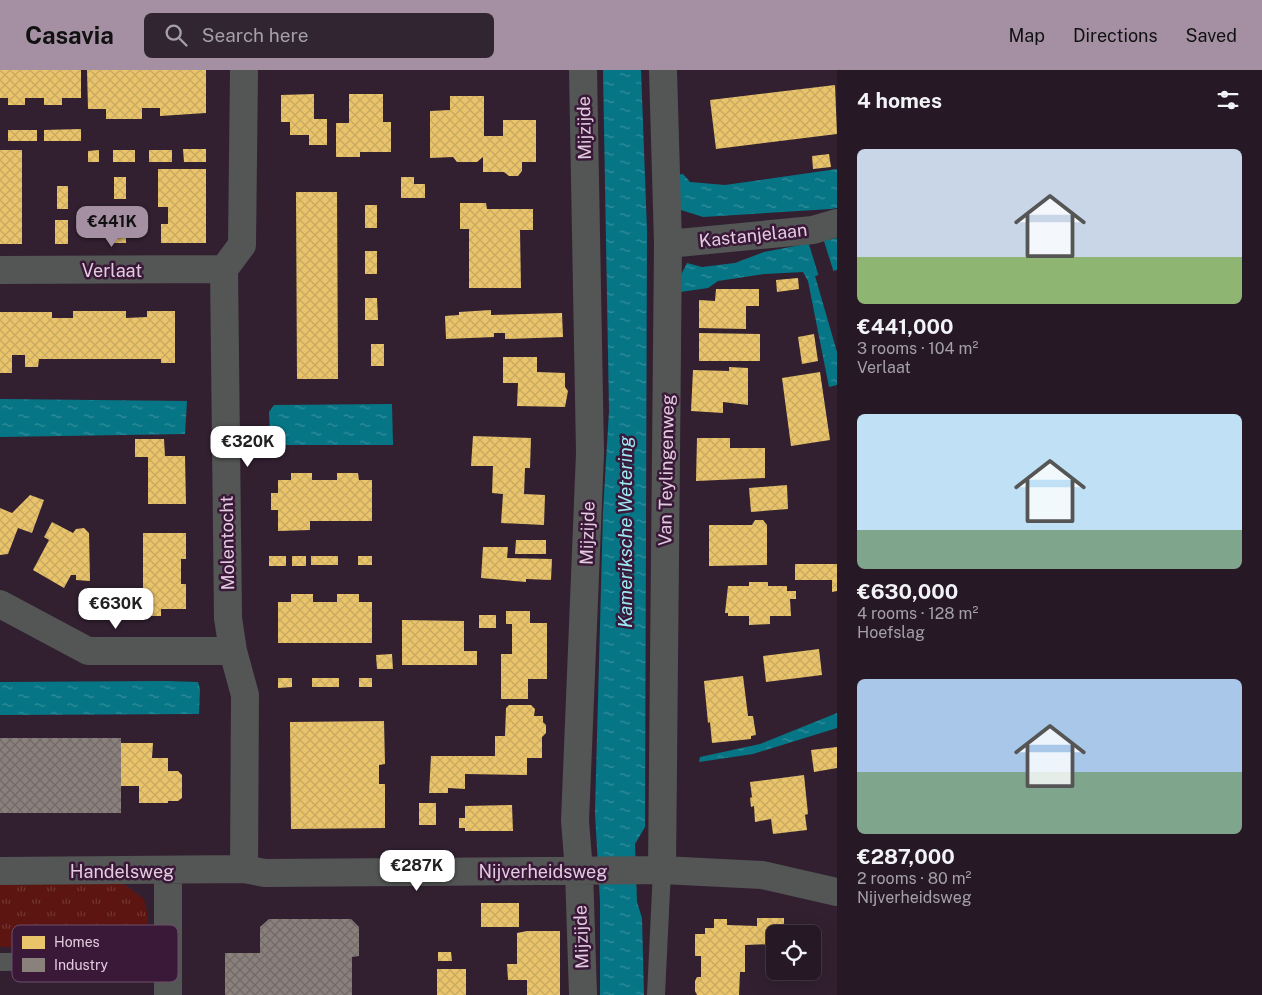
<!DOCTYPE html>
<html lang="en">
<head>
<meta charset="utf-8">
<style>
  body { margin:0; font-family:"Public Sans",sans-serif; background:#322532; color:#f1f3f6; height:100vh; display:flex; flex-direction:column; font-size:19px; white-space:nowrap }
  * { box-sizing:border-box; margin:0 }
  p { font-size:16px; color:#a4a0a7 }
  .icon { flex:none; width:28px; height:28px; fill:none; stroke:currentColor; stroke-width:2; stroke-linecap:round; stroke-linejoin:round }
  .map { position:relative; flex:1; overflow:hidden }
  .panel { display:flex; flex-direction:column; background:#261825; width:425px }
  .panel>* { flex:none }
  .tools { position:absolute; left:766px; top:855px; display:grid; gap:10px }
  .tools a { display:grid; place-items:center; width:55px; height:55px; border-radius:8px; background:#261825; box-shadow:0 5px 20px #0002,0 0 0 1px #423742; font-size:25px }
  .price { position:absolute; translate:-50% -42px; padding:0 11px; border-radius:10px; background:#fff; color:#222; font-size:16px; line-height:32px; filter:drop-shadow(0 1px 2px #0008) }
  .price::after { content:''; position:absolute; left:50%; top:30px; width:15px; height:11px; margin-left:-8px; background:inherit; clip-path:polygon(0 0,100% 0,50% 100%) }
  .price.active { background:#a590a3; color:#111 }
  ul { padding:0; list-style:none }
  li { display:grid; align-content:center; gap:10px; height:265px; padding:0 20px }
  li span { display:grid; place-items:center; height:155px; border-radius:8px; color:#555 }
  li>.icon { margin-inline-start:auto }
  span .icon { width:90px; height:90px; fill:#fffc; stroke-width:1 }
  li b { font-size:21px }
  h2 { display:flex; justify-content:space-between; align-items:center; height:60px; padding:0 20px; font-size:21px }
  header { display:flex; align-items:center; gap:30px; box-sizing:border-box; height:70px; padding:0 25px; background:#a590a3; color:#111 }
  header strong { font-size:24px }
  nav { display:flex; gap:28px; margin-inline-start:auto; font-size:18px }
  .search { width:350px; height:45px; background:#322532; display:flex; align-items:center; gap:12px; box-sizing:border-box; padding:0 18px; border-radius:8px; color:#a4a0a7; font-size:19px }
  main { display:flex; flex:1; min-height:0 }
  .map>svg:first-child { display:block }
  .grass { fill:url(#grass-tufts) }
  .water { fill:url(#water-ripples) }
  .pier { fill:#322031 }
  .homes { fill:url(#homes-cross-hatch) }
  .industry { fill:url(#industry-cross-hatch) }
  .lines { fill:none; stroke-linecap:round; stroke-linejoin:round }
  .service { stroke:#535654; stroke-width:18 }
  .minor { stroke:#535654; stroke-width:28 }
  .labels { text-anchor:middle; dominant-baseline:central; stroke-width:5; stroke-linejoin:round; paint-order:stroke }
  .street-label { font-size:18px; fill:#e3cce0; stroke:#3a1838 }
  .water-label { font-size:19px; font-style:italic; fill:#9ee8f5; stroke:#3a1838 }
  .key { fill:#3a1838; stroke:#6d4e6a; stroke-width:1 }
  .key-label { font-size:14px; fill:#e3cce0 }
</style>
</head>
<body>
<header>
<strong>Casavia</strong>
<div class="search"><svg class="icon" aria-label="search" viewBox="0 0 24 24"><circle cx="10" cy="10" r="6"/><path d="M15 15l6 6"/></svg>Search here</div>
<nav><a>Map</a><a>Directions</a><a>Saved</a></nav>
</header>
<main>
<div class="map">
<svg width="837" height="925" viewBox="0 0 837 925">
  <defs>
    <pattern id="grass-tufts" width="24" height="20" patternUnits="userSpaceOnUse" patternTransform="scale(1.25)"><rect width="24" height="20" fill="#5c1510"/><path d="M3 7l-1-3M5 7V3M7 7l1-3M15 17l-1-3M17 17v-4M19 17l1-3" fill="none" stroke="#733632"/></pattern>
    <pattern id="water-ripples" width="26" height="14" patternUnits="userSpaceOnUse" patternTransform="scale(1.25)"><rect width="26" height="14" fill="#067686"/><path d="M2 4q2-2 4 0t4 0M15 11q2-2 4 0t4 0" fill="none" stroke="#368e9c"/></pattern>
    <pattern id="homes-cross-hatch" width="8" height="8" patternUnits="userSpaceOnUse" patternTransform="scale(1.25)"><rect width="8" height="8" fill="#e9c46a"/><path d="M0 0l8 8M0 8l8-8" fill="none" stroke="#c8a962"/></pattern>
    <pattern id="industry-cross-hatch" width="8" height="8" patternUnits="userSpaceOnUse" patternTransform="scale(1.25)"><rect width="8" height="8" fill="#8a817c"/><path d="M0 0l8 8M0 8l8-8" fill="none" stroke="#726968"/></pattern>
  </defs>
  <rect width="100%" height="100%" fill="#322031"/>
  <path class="grass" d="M121,812l23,17c4,17 8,30 -3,45l-141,3v-62z"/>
  <path class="water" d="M603,0h38l6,161 -2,596 -10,17 2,58 5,16 2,77h-44v-94l-5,-88 8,-301 6,-101z
    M837,99v39l-6,1 -128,8 -22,-7 -5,-15v-20l7,-1 7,8 35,3z
    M837,168v32l-22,6 22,76v33l-8,2 -21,-106 -5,-9 -39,2 -46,7 -10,7 -28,4v-15l7,-14 15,4 33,-4 29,-11z
    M0,329l187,2 -2,33 -185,3z
    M392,334l1,41h-113l-10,-11 -1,-22 5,-7z
    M166,611l32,1 2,7 -1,25 -199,1v-33z
    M837,643v15l-84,26 -54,8 1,-5 60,-13z"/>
  <path class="pier" d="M823,168l11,35 -15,4 -11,-36z"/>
  <path class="homes" d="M0,0h81v28h-19v7h-18v-7h-19v7h-17v-7h-8z
    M87,0h119v43l-46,3v-8h-18v11h-36v-10h-18z
    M835,15l2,49 -121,15 -6,-49z
    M314,24v25h13v26h-18v-10h-19v-13h-9v-27z
    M349,24h34v28h8v30h-31v5h-24v-34h13z
    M450,26h34v40h19v-16h33v42h-14v9l-4,5h-9l-5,-4h-21v-15l-6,5h-20l-4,-5 -23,1v-47l20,-1z
    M81,59v12h-37v-11z
    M8,60h29v11h-29z
    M183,79h23v13h-22z
    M0,80h22v94h-22z
    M99,80v12h-11v-11z
    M113,80h22v12h-22z
    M149,80h23v12h-23z
    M829,84l2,13 -18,2 -1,-13z
    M158,99h48v74h-45v-19h7v-17h-10z
    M114,107h12v22h-12z
    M401,107h13v7h11v14h-24z
    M57,116h11v23h-11z
    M296,122h41l1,187h-41z
    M460,133h26l1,6h46v21h-13l1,58h-52v-59h-9z
    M365,135h12v23h-12z
    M114,143h12v30h-12z
    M55,150h13v24h-13z
    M365,181h12v23h-12z
    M798,208l1,11 -22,3 -1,-12z
    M716,219h43v17h-13v23l-47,-1v-28l16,1z
    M365,228h12l1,22h-13z
    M491,240v5l71,-2 1,24 -58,2v-6h-11v4l-48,2 -1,-23 14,-1v-3z
    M73,241h53v7l21,-1v-6h28v52h-14v-4h-122l-1,8h-13v-12h-13v18h-12v-61h52v6h21z
    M699,263l61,1v27h-61z
    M814,264l4,27 -16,3 -4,-27z
    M371,274h13v22h-13z
    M503,287h34v15l28,1v14l3,4 -3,16 -48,-1 1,-23h-15z
    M729,297l19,1v37l-25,-3v11l-32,-2 2,-41 36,1z
    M820,302l10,68 -39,6 -9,-68z
    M473,366l58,2 -1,30h-5l-1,26 21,1 -1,30 -43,-2 2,-29 -11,-1 1,-27h-22z
    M697,368h33v10h35v30l-69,3z
    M135,369h29l1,17h20l1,48h-38v-47h-13z
    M291,403h21v7h25v-7h21l1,7h13v41h-62v9l-32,1v-21h-7v-17h7v-13h13z
    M787,415l1,24 -37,3 -2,-24z
    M30,425l14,5 -12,33 -14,-5 -10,26 -8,1v-47l12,5z
    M755,450h8l4,5v40l-58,1v-41h43z
    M52,452l21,11 3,-4 8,-1 5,5 1,48 -14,-1v-5h-5l-7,13 -31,-18 16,-30 -5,-3z
    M143,463h43v26h-5v25h5v25h-25v7h-24v-22h6z
    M516,470h30v14h-31z
    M483,477h25l-1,11 45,1 -1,21 -25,-1v3l-45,-4z
    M269,486h17v10h-17z
    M292,486h14v10h-14z
    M311,486h27v9h-27z
    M358,486h14v9h-14z
    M795,494h42v27l-5,1v-12h-37z
    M749,512h19v4h19v5h9v8h-6l1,17h-21v8l-21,1v-9h-21v-3h-3l3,-27h21z
    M291,524h22v8h24v-8h22v8h13v41h-94v-41h13z
    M506,541h24v12h17v56h-19v20h-27v-45h11v-30h-6z
    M479,545h17v13h-17z
    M402,550l62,1v30h13v14h-75z
    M819,579l3,26 -56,7 -3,-26z
    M392,584l1,15h-16l-1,-14z
    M743,606l5,40h5l3,19 -5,1v3l-39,4 -2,-21 -2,1 -4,-42z
    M278,608h14v9l-14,1z
    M312,608h27v9h-27z
    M359,608h13v9h-13z
    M509,635h22l4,4 -1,7h9v6l3,3v8l-4,4v21h-15v17l-62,-1v15l-17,-1v5h-19l2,-37h64v-20h10l1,-28z
    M384,651l1,43 -6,1v19h6v44l-94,1 -1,-107z
    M121,673h32l-1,15h16v13h10l4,4v23l-4,3h-10v2h-29v-17h-18z
    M837,677v21l-23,4 -3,-22z
    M804,705l4,39 -3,1 2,15 -34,4 -2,-15 -16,3 -1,-16 -3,1 -1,-9 2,-1 -2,-15z
    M419,733h17v22h-17z
    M512,735l1,26h-48v-3h-6v-10h6v-12z
    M481,833h38v24h-38z
    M757,848h27v16h-9v10l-30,1v27h-5l-1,23h-42l-2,-4v-10l2,-4h4v-21h-6v-22h10v-6h9v-9h13v6l30,1z
    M527,861h33v64h-33v-15h-19l-1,-16h10v-31z
    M438,882h13l1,9h-14z
    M437,899h29v26h-29z"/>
  <path class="industry" d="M0,668h121v75h-121z
    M269,849h82l8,8v29l-7,1v38h-127v-42h35v-26z"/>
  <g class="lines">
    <path class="service" d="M0,892l168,-1
      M656,925l6,-125"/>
    <path class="minor" d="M663,0l5,174 -6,626 100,5 75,17
      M668,174l145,-14 24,-7
      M0,200l224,-1
      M0,534l88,47h145
      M244,799l1,-174 -12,-44 -5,-33 -4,-349 18,-24 2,-175
      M0,801l244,-2 21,4 397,-3
      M168,801v124
      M583,925l-4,-124 -4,-50 15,-368 -7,-383"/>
  </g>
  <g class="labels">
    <g class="street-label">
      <text transform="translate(584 58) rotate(-91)">Mijzijde</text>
      <text transform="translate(753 165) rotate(-6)">Kastanjelaan</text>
      <text x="112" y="200">Verlaat</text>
      <text transform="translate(666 400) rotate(-89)">Van Teylingenweg</text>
      <text transform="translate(587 463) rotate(-88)">Mijzijde</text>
      <text transform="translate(227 473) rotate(-91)">Molentocht</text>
      <text x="122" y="801">Handelsweg</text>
      <text x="543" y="801">Nijverheidsweg</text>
      <text transform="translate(581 867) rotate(-92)">Mijzijde</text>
    </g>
    <g class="water-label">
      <text transform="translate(625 462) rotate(-90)">Kameriksche Wetering</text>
    </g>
  </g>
  <rect x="12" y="855" width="166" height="57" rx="8" class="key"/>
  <rect x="22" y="866" width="23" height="13" fill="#e9c46a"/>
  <rect x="22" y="888" width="23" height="14" fill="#8a817c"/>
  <g class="key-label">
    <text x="54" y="877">Homes</text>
    <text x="54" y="900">Industry</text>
  </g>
</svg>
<div class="tools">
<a><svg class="icon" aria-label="locate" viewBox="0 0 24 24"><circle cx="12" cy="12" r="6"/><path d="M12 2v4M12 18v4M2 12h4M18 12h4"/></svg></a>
</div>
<b class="price active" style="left:112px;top:178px">€441K</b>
<b class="price" style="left:248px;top:398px">€320K</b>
<b class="price" style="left:116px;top:560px">€630K</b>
<b class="price" style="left:417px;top:822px">€287K</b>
</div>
<section class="panel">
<h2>4 homes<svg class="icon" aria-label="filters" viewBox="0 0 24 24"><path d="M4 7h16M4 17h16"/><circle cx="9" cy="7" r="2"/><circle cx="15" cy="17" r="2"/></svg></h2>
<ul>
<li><span style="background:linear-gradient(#c9d6e8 70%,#8fb573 0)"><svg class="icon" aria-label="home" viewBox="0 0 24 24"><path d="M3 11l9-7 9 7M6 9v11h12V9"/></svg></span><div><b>€441,000</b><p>3 rooms · 104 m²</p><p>Verlaat</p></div></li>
<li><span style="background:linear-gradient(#bfe0f5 75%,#7fa58c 0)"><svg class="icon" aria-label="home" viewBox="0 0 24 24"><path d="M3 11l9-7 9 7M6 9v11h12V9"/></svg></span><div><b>€630,000</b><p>4 rooms · 128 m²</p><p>Hoefslag</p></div></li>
<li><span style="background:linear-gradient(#a9c7e8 60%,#7fa58c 0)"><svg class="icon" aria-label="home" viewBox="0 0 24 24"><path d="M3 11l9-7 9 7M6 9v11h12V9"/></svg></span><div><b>€287,000</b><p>2 rooms · 80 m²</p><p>Nijverheidsweg</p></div></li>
</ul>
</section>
</main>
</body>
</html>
